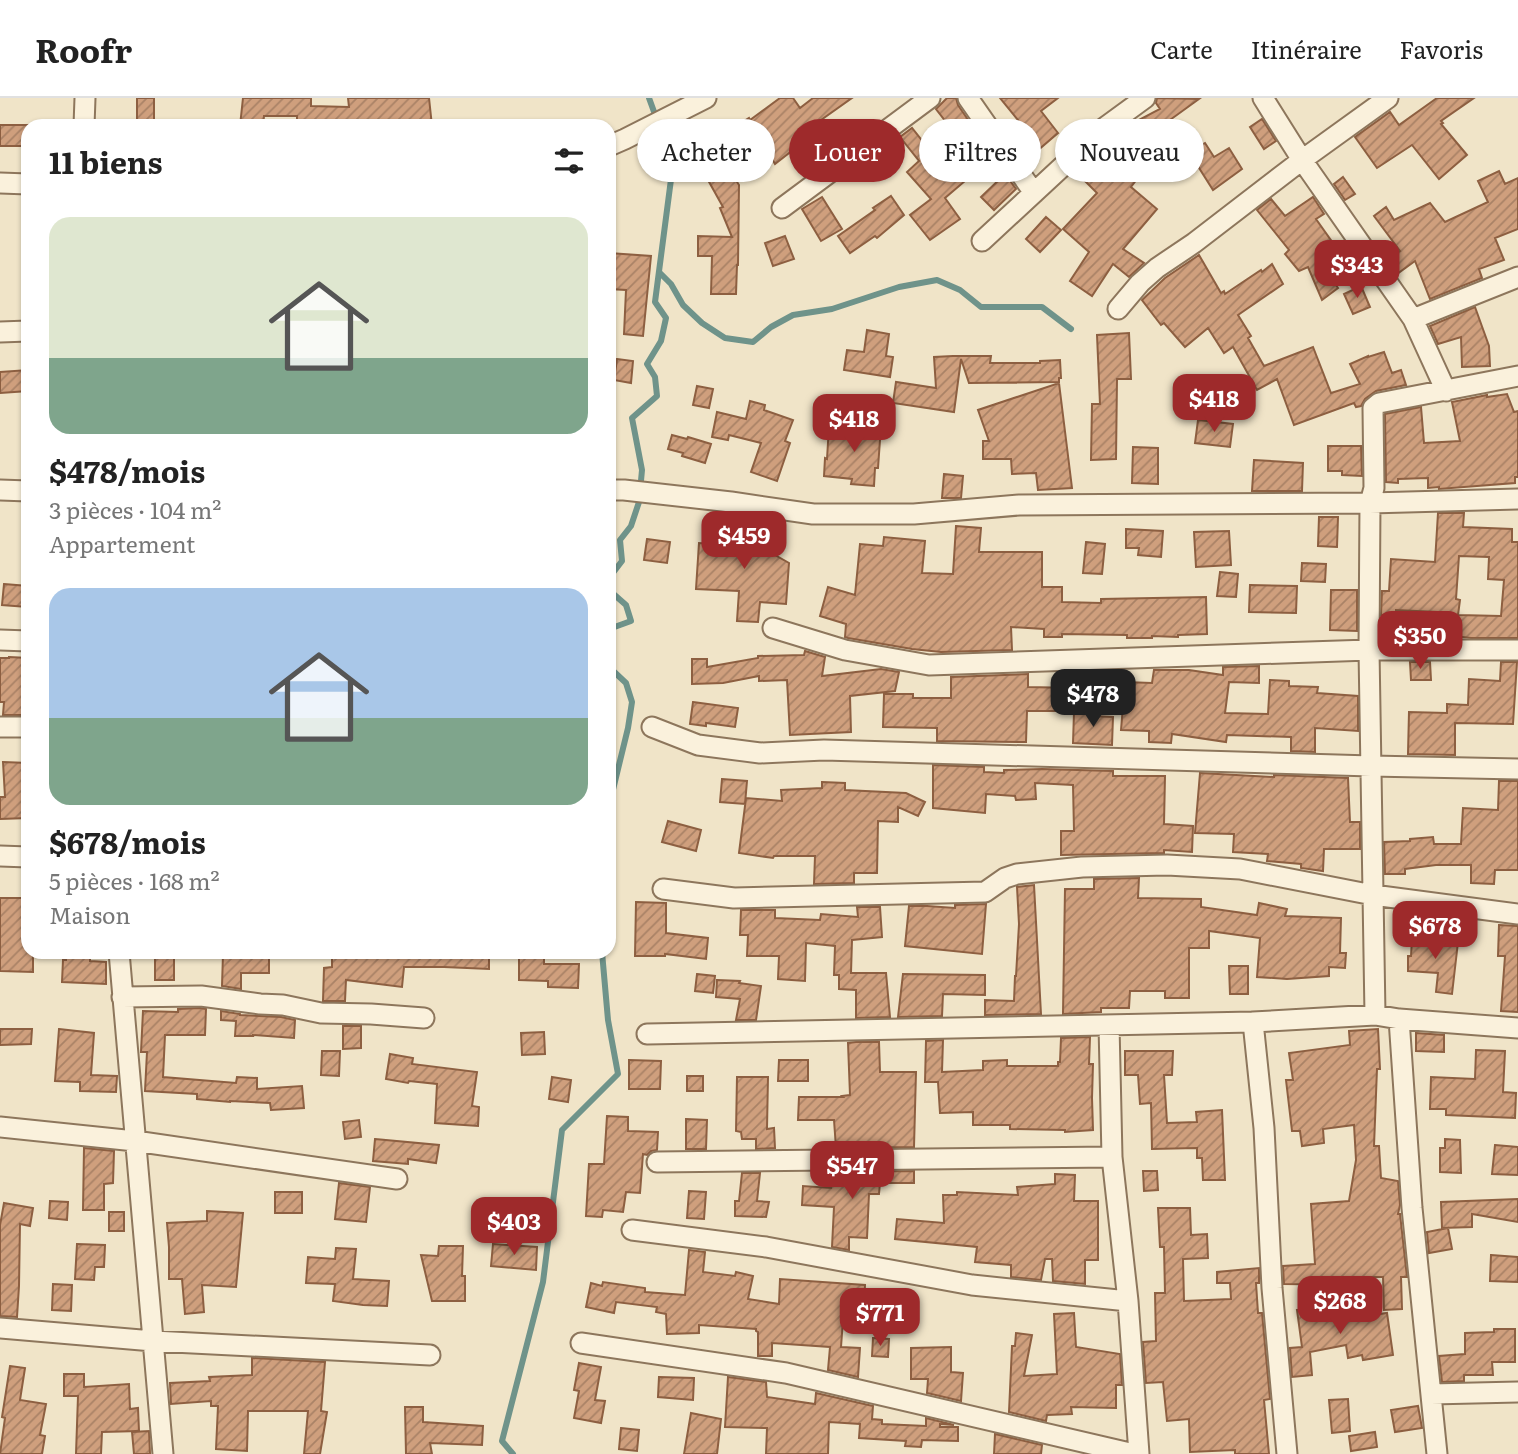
<!DOCTYPE html>
<html lang="fr">
<head>
<meta charset="utf-8">
<style>
  body { margin:0; font-family:Literata,serif; background:#f6f6f6; color:#222; height:100vh; display:flex; flex-direction:column; font-size:26px; white-space:nowrap }
  * { box-sizing:border-box; margin:0 }
  p { font-size:23px; color:#767676 }
  .icon { flex:none; width:38px; height:38px; fill:none; stroke:currentColor; stroke-width:2; stroke-linecap:round; stroke-linejoin:round }
  .map { position:relative; flex:1; overflow:hidden }
  .drawer { position:absolute; left:21px; top:21px; width:595px; height:840px; display:flex; flex-direction:column; background:#fff; border-radius:21px; box-shadow:0 2px 5px #0004 }
  .drawer>* { flex:none }
  .hud { position:absolute; left:637px; top:21px; width:665px; height:63px; display:flex; gap:14px }
  .price { position:absolute; translate:-50% -60px; padding:0 16px; border-radius:14px; background:#9e2a2b; color:#fff; font-size:23px; line-height:46px; filter:drop-shadow(0 2px 4px #0008) }
  .price::after { content:''; position:absolute; left:50%; top:42px; width:21px; height:16px; margin-left:-10px; background:inherit; clip-path:polygon(0 0,100% 0,50% 100%) }
  .price.selected { background:#222; color:#fff }
  ul { padding:0; list-style:none }
  li { display:grid; align-content:center; gap:14px; height:371px; padding:0 28px }
  li span { display:grid; place-items:center; height:217px; border-radius:21px; color:#555 }
  li>.icon { margin-inline-start:auto }
  span .icon { width:126px; height:126px; fill:#fffc; stroke-width:1 }
  li b { font-size:30px }
  h2 { display:flex; justify-content:space-between; align-items:center; height:84px; padding:0 28px; font-size:30px }
  .tag { padding:0 24px; border-radius:32px; background:#fff; box-shadow:0 2px 5px #0004; font-size:24px; line-height:63px }
  .tag.selected { background:#9e2a2b; color:#fff }
  header { display:flex; align-items:center; gap:42px; box-sizing:border-box; height:98px; padding:0 35px; background:#fff; border-bottom:2px solid #e0e0e0 }
  header strong { font-size:33px }
  nav { display:flex; gap:38px; margin-inline-start:auto; font-size:24px }
  .map>svg:first-child { display:block }
  .lines { fill:none; stroke-linecap:round; stroke-linejoin:round }
  .stream { stroke:#6f938a; stroke-width:6 }
  .building { fill:url(#building-hatch); stroke:#8d5f41; stroke-width:2; fill-rule:evenodd }
  .minor-casing { stroke:#8d765c; stroke-width:23 }
  .minor { stroke:#faf1dc; stroke-width:19 }
</style>
</head>
<body>
<header>
<strong>Roofr</strong>
<nav><a>Carte</a><a>Itinéraire</a><a>Favoris</a></nav>
</header>
<div class="map">
<svg width="1518" height="1356" viewBox="0 0 1518 1356">
  <defs>
    <pattern id="building-hatch" width="6" height="6" patternUnits="userSpaceOnUse" patternTransform="scale(1.75)"><rect width="6" height="6" fill="#cf9f7d"/><path d="M-1 1l2-2M0 6l6-6M5 7l2-2" fill="none" stroke="#a98266"/></pattern>
  </defs>
  <rect width="100%" height="100%" fill="#f0e4c8"/>
  <g class="lines">
    <path class="stream" d="M659,174l12,12 12,21 19,18 23,15 28,4 18,-15 22,-12 39,-6 67,-22 38,-7 23,10 21,17h61l29,22
      M609,480l13,-17 -2,-21 11,-14 8,-24 3,-32 -10,-52 25,-22 -2,-19 -8,-13 14,-23 5,-23 -11,-16 18,-138 -24,-66
      M609,492l17,15 5,16 -22,8
      M609,569l17,16 6,19 -4,26 -19,78
      M513,1356l-11,-13 41,-159 19,-152 56,-56 -10,-54 -6,-68"/>
  </g>
  <path class="building" d="M137,0h17v28h-17z
    M243,0h68v8l38,1 -1,-9h81l3,28h-135v-10h-33l-1,10h-23z
    M780,0h13l7,10 13,-10h39l-38,27 20,29 -16,12 -16,-23 -27,21 -14,-24 -14,7 -14,-19 16,-10 1,2z
    M947,0h9l2,7 26,38 -29,27 10,11 -20,17 15,21 -30,21 -20,-25 21,-16 -24,-27 12,-11 -19,-24 12,-9 28,35 23,-19 -27,-35z
    M1000,0h58l-17,13 17,22 -21,18 -6,-7 -10,9 -16,-23 13,-10z
    M1157,0l42,1 -36,26 4,8 -21,11 11,16 -23,17 3,2 -6,8 26,22 -34,40 21,14 -15,14 -16,-13 -21,32 -22,-15 19,-29 -26,-23 34,-36 -22,-22 14,-12 18,17 21,-23 -13,-18 16,-11 29,-15 -4,-6z
    M1437,0h37l-33,23 2,2 -2,1 26,31 -28,24 -27,-34 -35,23 -22,-31 35,-25 9,13z
    M1262,21l14,22 -12,8 -14,-22z
    M0,27h28v21h-28z
    M1205,45l9,14 15,-9 13,21 -29,21 -24,-38z
    M728,70l11,17 -1,80h-1l-1,29h-25l1,-38h-14v-20l34,1 -12,-29 3,-1 -15,-27z
    M1499,73l6,13 13,-6v51l-23,9 9,22 -25,9 3,9 -52,21 -15,-38 -18,13 -10,-14 13,-9 -26,-35 12,-9 8,13 36,-17 15,19 43,-20 -10,-21z
    M1005,76l11,15 -22,21 -13,-13z
    M1343,79l12,17 -10,6 -11,-16z
    M891,98l13,19 -27,23 -2,-2 -25,17 -12,-17 37,-26 -2,-2z
    M822,99l20,32 -21,12 -19,-32z
    M1313,99l11,17 -8,5 29,41 -18,13 11,15 -16,12 -14,-33 -9,4 -14,-17 4,-4 -32,-40 14,-11 14,17z
    M1046,119l15,13 -21,22 -14,-13z
    M785,138l9,23 -21,7 -8,-23z
    M609,155l42,3 -8,80 -19,-2 2,-44 -17,-1z
    M1199,157l22,38 3,-2 1,3 36,-24 1,2 10,-8 11,20 -45,31 13,21 -3,2 16,28 49,-19 18,46 29,-9 -10,-20 18,-8v1l16,-5 8,21 9,-3 5,15 -30,6 -11,8 -4,7 -5,1 -2,-4 -60,22 -17,-46 -20,11 -24,-43 -9,6 -16,-25 -23,19 -21,-24 -3,2 -19,-25 23,-22z
    M1361,188l9,21 -17,7 -9,-20z
    M1475,209l14,39 1,20 -28,1 -1,-30 -23,7 -8,-18z
    M867,232l22,4 -3,22 7,1 -3,20 -46,-7 3,-20 17,2z
    M1129,235l2,46h-14l-1,80 -25,1 1,-56h8l-3,-69z
    M953,258h38l-1,7h50v-2l20,-1 1,18h-2v4l-90,1 -8,-24 -7,53 -61,-9 3,-21 40,6 -2,-31z
    M617,261l16,2 -2,22 -17,-3z
    M28,272v21l-28,2v-21z
    M1059,285l13,105 -34,2 -2,-17 -24,1 -1,-15h-28v-18h6l-11,-31z
    M697,288l16,3 -4,19 -16,-3z
    M1507,296l7,18 4,-1v66h-3v6l-76,6v-2l-11,1v-10l-30,1v4l-12,-1 -1,-68 36,-7 3,36 36,-2 -8,-39 35,-7v2z
    M750,303l15,4 -1,5 29,10 -8,21 5,2 -13,38 -26,-9 10,-29 -32,-8 -1,5 -16,-3 5,-25 29,7z
    M1198,322l35,4 -3,23 -35,-4z
    M860,326l21,2 -3,42h-3l-1,18 -23,-2 1,-5 -28,-3 1,-18 2,1 2,-33 31,2z
    M672,337l15,4 1,-2 23,7 -6,19 -23,-7 1,-3 -15,-4z
    M1328,348h33l1,30 -20,-1v-4h-14z
    M1133,349l25,1v36l-26,-1z
    M1254,362l49,3 -1,28h-50z
    M944,376l19,2 -2,22h-19z
    M1438,415h26l-1,14 49,2v13h6v96h-47l-36,-4 2,-22 -41,-2v5h-15l1,-24h7l2,-32 44,3zM1459,458l30,1 -1,22 16,1 -3,36 -43,-1 2,-15 -4,-1z
    M1319,419h19l-1,30 -19,-1z
    M760,421l15,2 -14,26 28,16 -3,41 -26,-2 -2,20 -21,-1 2,-30 -43,-2 3,-46 15,1v-7l35,2z
    M956,428l25,2 -2,24h63v35h20v15l39,1v-4l105,-2 1,37 -29,1v2l-26,-1v2h-25v-3l-65,-1v3h-18v-8l-33,-2 1,23 -71,2 -29,-3 -64,-11 -3,-1 1,-13 -26,-8 8,-29 27,8 5,-51 23,2 1,-9 41,4 -3,32 31,1z
    M1126,431l37,2 -2,26 -23,-2 1,-7h-13z
    M1229,433l2,34 -35,2 -2,-35z
    M647,441l23,3 -3,21 -23,-3z
    M1086,444l19,2 -3,30 -19,-1z
    M1302,465l24,1 -1,18 -24,-1z
    M1220,474l18,2 -2,23 -19,-1z
    M4,486l24,2 -1,21 -25,-2z
    M1250,487l47,1 -1,27 -47,-1z
    M1331,492h26v41l-27,-1z
    M805,553l20,6 -3,19 59,-7 18,3 -4,19 -45,5 1,36 -61,3 -3,-55 -28,1v-5l-36,7 -31,1v-25h15v8l51,-9v-2l46,-1z
    M9,559l19,1v57h-25l1,-13h-4v-44h9z
    M1410,564h20l1,18h-20z
    M1501,564h16l-4,62 -58,-1v32l-47,-1 1,-42 38,1v-9l21,1 1,-26 31,2z
    M1259,568v17l-30,-1 -4,31 43,1 2,-34 19,1v5l29,1 -1,6 41,3v35l-43,-3v24l-24,-1v-14l-64,-2 -1,7 -54,-8 -1,9 -22,-1v-11l-28,-1 4,-48 27,1 2,-13h35l34,5v-8z
    M1028,576v13l47,1 -1,23h-47l-1,31 -89,-1v-13l-54,-1 1,-33h29v4h38v-21z
    M693,604l45,6 -3,19 -29,-4v3l-16,-2z
    M1074,614l17,1v3l22,1 -1,28 -39,-2z
    M3,664l25,1v55l-28,1v-22h5z
    M933,667l51,2v5l20,1v-3l38,-1 71,2v5h52l-1,48 29,2 -1,26 -28,-2v3l-103,2v-24h13l-1,-46 -38,-2 1,16 -20,1 -1,-4 -29,-2 -1,19 -52,-5z
    M1200,675l74,4v-2l74,3 2,44h10v27h-36l-1,22 -22,-3v-4l-34,-3 1,-7 -35,-2 1,-18 -39,-1z
    M722,681l25,2 -2,23 -25,-2z
    M1499,683h19v89h-23l-1,14 -23,-1v-18h-35l-31,4v5h-20l-1,-32 26,-1v-2l23,-2 1,7h27l2,-36 35,2z
    M822,684l23,1v7l61,3 19,9 -7,14 -20,-9v15l-20,-1 -1,52h-23v10l-40,1 1,-28h-41l-1,2 -34,-5 7,-55 36,3 -1,-11 41,-2z
    M668,723l33,9 -5,21 -34,-9z
    M1139,780l-1,20 63,1v8l56,8 2,-12 28,6 -2,7 56,2 -1,35h6l-1,15 -16,-1v9l-42,3 -30,-2 3,-39 -51,-7v17h-20v50h-24v-7h-35l-1,17h-28v4l-38,2 2,-125h29v-10z
    M1034,787l7,129 -56,1v-15l29,1 1,-25h1l3,-52 -2,-37z
    M0,800h28v54h5v20l-33,-1z
    M636,804l30,1v30l42,5 -2,21 -41,-5v2h-30z
    M986,806l-4,50 -77,-8 4,-40h18l28,2v-3z
    M857,809h23l2,30 -30,3 -1,33h35l4,44 -34,1v-28l-17,-1v-14h-5l1,-29 -29,-3 -1,38 -27,-2 1,-23h-32l1,-21h-8l1,-25h34v8l45,2 1,-6 37,3z
    M1499,827l19,1v86l-17,-1 4,-55h-7z
    M1412,841l46,3 -6,52 -16,-2 2,-19 -30,-2v-15h3z
    M66,854h24v9l16,1v22l-44,-2 1,-22h3z
    M155,854h19v28h-19z
    M246,854h23v21h-28v16l-19,-3 1,-32h23z
    M332,854h157v17l-45,-2h-40l-2,20 -56,-7 -1,21h-22l1,-33 8,-1z
    M519,859l25,1v6h35l-1,24 -30,-1v-6l-29,-1z
    M1229,868h19v28h-18z
    M697,876l18,2 -2,17 -18,-2z
    M903,876l82,1v20l-42,-1 -1,22 -44,1z
    M717,882l23,1 -1,2 22,3 -5,34h-20l4,-21 -24,-2z
    M200,910l6,1 -1,26h-40l-2,42 73,6 1,-6 20,1v11l45,-3 2,22 -33,2 -1,-7 -40,-2v1l-33,-3v-5l-52,-3 2,-39h-6l2,-41 35,1v-3z
    M221,913l19,3v1l41,2 14,3 -1,18 -41,-3v1h-18l1,-15 -15,-1z
    M343,928h18v22l-18,1z
    M0,931h32l-1,15 -31,1z
    M59,931l35,4 -3,42 26,1 -1,16 -36,-1v-9l-25,-1z
    M1378,931l2,40h-3l-3,77h5l2,32 17,3 2,24 -2,9h2l7,63h-6l1,32 -18,1 -1,-33h-31v8l-68,-1 -1,-18 32,-2 -4,-60 38,-3 7,-41 -2,-35 -31,4 1,14 -22,3 -2,-15h-8l-6,-51h7l-4,-27 61,-8 -1,-14z
    M544,934l1,22 -23,1 -1,-22z
    M1416,935l28,2v17l-28,-1z
    M1090,939l-1,27h4l-1,34 1,32 -28,2v-2l-55,-1v-4h-37v-13l-33,1 -2,-31h-13l1,-41 17,-1 -1,32 41,-2v-9l24,-1v6h51v-4h2l1,-24z
    M856,944h23l1,30h36l-2,75 -78,1 -2,-28h-36l1,-23h44l-1,-1 8,-1 -2,-52z
    M1476,952l29,1 -2,41 13,1 -1,25 -69,-3v-6h-16l1,-32 44,2z
    M322,953h18l-1,25 -18,-1z
    M1125,953h48l-1,24h-8l3,48 30,-1 -1,-10 26,-2 3,70h-22l-1,-22h-5v-10l-45,1 -1,-46 -11,1 -2,-29h-13z
    M390,956l23,4 -1,6 65,8 -5,34 7,1 -1,19 -43,-3 2,-39 -28,-3 -1,2 -22,-4z
    M629,962l32,1 -1,28h-31z
    M779,962h29v21h-30z
    M687,978h16v15h-16z
    M552,979l19,3 -3,22 -19,-3z
    M737,979h31l-1,52 7,-1 1,20 -19,1v-10h-14l-1,-7 -5,-1z
    M607,1018l21,1v14l30,1 -1,18 -6,1 -4,4 -4,-1 -3,39 -14,-1 -3,20 -20,-2 -1,7 -16,-1 3,-52h15z
    M686,1021l21,1 -1,29h-20z
    M359,1022l2,17 -16,2 -2,-17z
    M375,1041l64,6 -3,18 -28,-4v5l-35,-3z
    M1445,1041l15,1 1,33 -21,-1v-24h5z
    M1495,1047l23,2v28l-26,-1z
    M84,1050l30,3 -1,32 -9,1v26h-21z
    M914,1073v12h-34l-1,11h-10l-2,44 -18,-1v13l-17,-3 2,-40 -32,-2 1,-19 28,2 1,-16z
    M1143,1073h14l1,19 -14,1z
    M742,1075h18l-3,28 12,1 -3,15 -31,-1v-15h4z
    M1055,1076l20,1 -1,26h24v59h-13v24l-32,-3 -1,-22h-7l-4,21 -30,-3v-12l-36,-3 2,-15 -82,-8 2,-20 47,4 -1,-28h14v-3l61,3 -1,-8 38,-3z
    M339,1085l31,4 -4,35 -31,-3z
    M689,1093l17,1 -2,27 -17,-1z
    M275,1094h27v21h-27z
    M1518,1101v23l-46,-8v13l-30,1 -1,-26z
    M50,1103l18,1 -1,18 -18,-2z
    M4,1105l29,5 -3,18 -10,-2 -1,62 -2,31 -17,-1v-91z
    M1158,1110h32l1,27 16,-1 1,24 -25,1 1,42 47,-2 -1,-16h-13v-11l42,-4v15h-3l2,30h4l8,86 -6,1 5,54h-34v-4l-45,2 -1,-33 -22,2 -4,-39 -17,1 -3,-41 13,-1 -1,-48h10l-1,-46h-4z
    M207,1113l36,2 -7,74 -34,-2 2,27 -19,2 -3,-35h-13v-32l-2,-24 40,-2z
    M109,1114h15v19h-15z
    M1448,1130l4,21 -23,4 -2,-21z
    M77,1146l28,1 -1,22h-9l-1,13 -19,-1z
    M493,1146l44,3 -1,23 -45,-4z
    M439,1148h24l-1,30h3v25h-33l-11,-46 17,1z
    M336,1150l20,1 -3,30 36,2 -2,25 -24,-1 -30,-4 2,-17 -29,-1 2,-26 27,2z
    M689,1152l16,2 -2,20 32,4 1,-4 17,4 -5,23 31,5 1,-25 85,6 -1,23 -20,-2 -3,41 19,1 -2,29 -30,-7 2,-23 -58,-4v13h-14v-24l-2,-1v-2l-57,-4v8l-32,1 -1,-20 -10,-2 1,-5 -41,-5 -2,11 -28,-6 5,-24 11,3 1,-4 42,6v4l40,3z
    M1491,1157l27,2v25l-28,-1z
    M53,1186l19,1 -1,26 -19,-1z
    M1352,1209v11l35,-5 6,42 -30,5 -1,-5 -14,3 -2,-13 -36,7 2,23 -20,2 -2,-29 12,-1 -5,-37z
    M1074,1215l2,34 44,7 2,31h-6v23l-45,-1 1,7 -25,1 -1,6 -37,-9 3,-66h3l1,-13 16,2 -8,41 33,-2 -3,-60z
    M1494,1231h21v33h-23l1,13h-29v6l-22,1 -3,-26 26,-2v-21l29,-1z
    M873,1240l16,1 -1,18 -16,-1z
    M951,1249v25l12,1 -2,28 -34,-8 1,-14h-17v-31z
    M252,1260l73,4 -4,49 6,1 -7,42h-16l4,-43h-60l-1,40 -31,-2 2,-43h-7v-5l-40,3 -1,-21 40,-2 -1,-4 43,-2z
    M579,1265l22,4 -6,33 10,1 -4,22 -27,-5 5,-27 -5,-1z
    M10,1268l15,2 -5,32 26,4 -6,31 5,1 -3,18h-42l5,-36 -3,-1z
    M64,1276h20v13l45,-3 1,25 8,-1 1,23 -37,1 -1,22h-25l2,-58h-14z
    M659,1279l35,1 -1,22 -35,-3z
    M728,1279l38,5 1,15 48,7 1,-11 57,13 -1,13 10,1v4l44,2v-8l28,7 -14,-1v3h18v14l-36,-1 -1,7 -16,-1 1,-5 -47,-3 1,-14 -31,-2 -1,32h-62l1,-26 -42,-1z
    M1348,1301l2,32 -18,2 -3,-33z
    M1418,1308l4,22 -27,4 -4,-22z
    M405,1309h18v15l60,4 -1,19 -52,-2 2,11h-26z
    M691,1315l30,6 -4,35h-33z
    M621,1330l18,2 -2,21 -18,-2z
    M149,1333l1,23h-16l-2,-22z
    M1375,1334l2,15 -26,4 -2,-15z
    M995,1336l47,11 -1,9h-47z"/>
  <g class="lines">
    <g class="minor-casing">
      <path id="minor" d="M968,0l66,95
        M1263,0l39,62 111,159 105,-42
        M84,28l1,-28
        M609,48l16,-7 81,-41
        M0,85l28,1
        M782,110l148,-110
        M982,143l122,-113 41,-30
        M1118,211l22,-26 17,-15 37,-25 108,-83 86,-62
        M1413,221l33,72
        M0,234l28,-1
        M0,392l28,1
        M609,392h15l107,12 82,12h101l105,-9 351,-2 148,-4
        M773,530l72,22 84,15 440,-15h149
        M0,542l28,1
        M0,629h28
        M652,629l46,18 62,8 64,-3 547,16 147,3
        M0,758l28,1
        M663,791l71,9 251,-6 20,-14 12,-4 65,-7 85,-2 73,4 133,26 145,19
        M119,854l44,502
        M122,899l79,-1 59,8 23,1 38,8 50,1 53,4
        M1375,917l-6,-365 1,-147 4,-15 -1,-80 6,-5 139,-27
        M1399,921l13,189 25,246
        M1253,924l11,106 8,160 15,166
        M1109,927l3,132 16,144 11,153
        M647,936l606,-12 122,-7 24,4 119,9
        M0,1029l135,14 262,38
        M657,1064l455,-5
        M632,1132l134,17 206,38 156,16
        M0,1230l153,13 277,14
        M581,1245l205,30 348,81
        M1431,1296l87,-2"/>
    </g>
    <use href="#minor" class="minor"/>
  </g>
</svg>
<b class="price" style="left:1357px;top:202px">$343</b>
<b class="price" style="left:1214px;top:336px">$418</b>
<b class="price" style="left:854px;top:356px">$418</b>
<b class="price" style="left:744px;top:473px">$459</b>
<b class="price" style="left:1420px;top:573px">$350</b>
<b class="price selected" style="left:1093px;top:631px">$478</b>
<b class="price" style="left:1435px;top:863px">$678</b>
<b class="price" style="left:852px;top:1103px">$547</b>
<b class="price" style="left:514px;top:1159px">$403</b>
<b class="price" style="left:1340px;top:1238px">$268</b>
<b class="price" style="left:880px;top:1250px">$771</b>
<div class="hud">
<a class="tag">Acheter</a>
<a class="tag selected">Louer</a>
<a class="tag">Filtres</a>
<a class="tag">Nouveau</a>
</div>
<section class="drawer">
<h2>11 biens<svg class="icon" aria-label="filters" viewBox="0 0 24 24"><path d="M4 7h16M4 17h16"/><circle cx="9" cy="7" r="2"/><circle cx="15" cy="17" r="2"/></svg></h2>
<ul>
<li><span style="background:linear-gradient(#dfe7d0 65%,#7fa58c 0)"><svg class="icon" aria-label="home" viewBox="0 0 24 24"><path d="M3 11l9-7 9 7M6 9v11h12V9"/></svg></span><div><b>$478/mois</b><p>3 pièces · 104 m²</p><p>Appartement</p></div></li>
<li><span style="background:linear-gradient(#a9c7e8 60%,#7fa58c 0)"><svg class="icon" aria-label="home" viewBox="0 0 24 24"><path d="M3 11l9-7 9 7M6 9v11h12V9"/></svg></span><div><b>$678/mois</b><p>5 pièces · 168 m²</p><p>Maison</p></div></li>
</ul>
</section>
</div>
</body>
</html>
